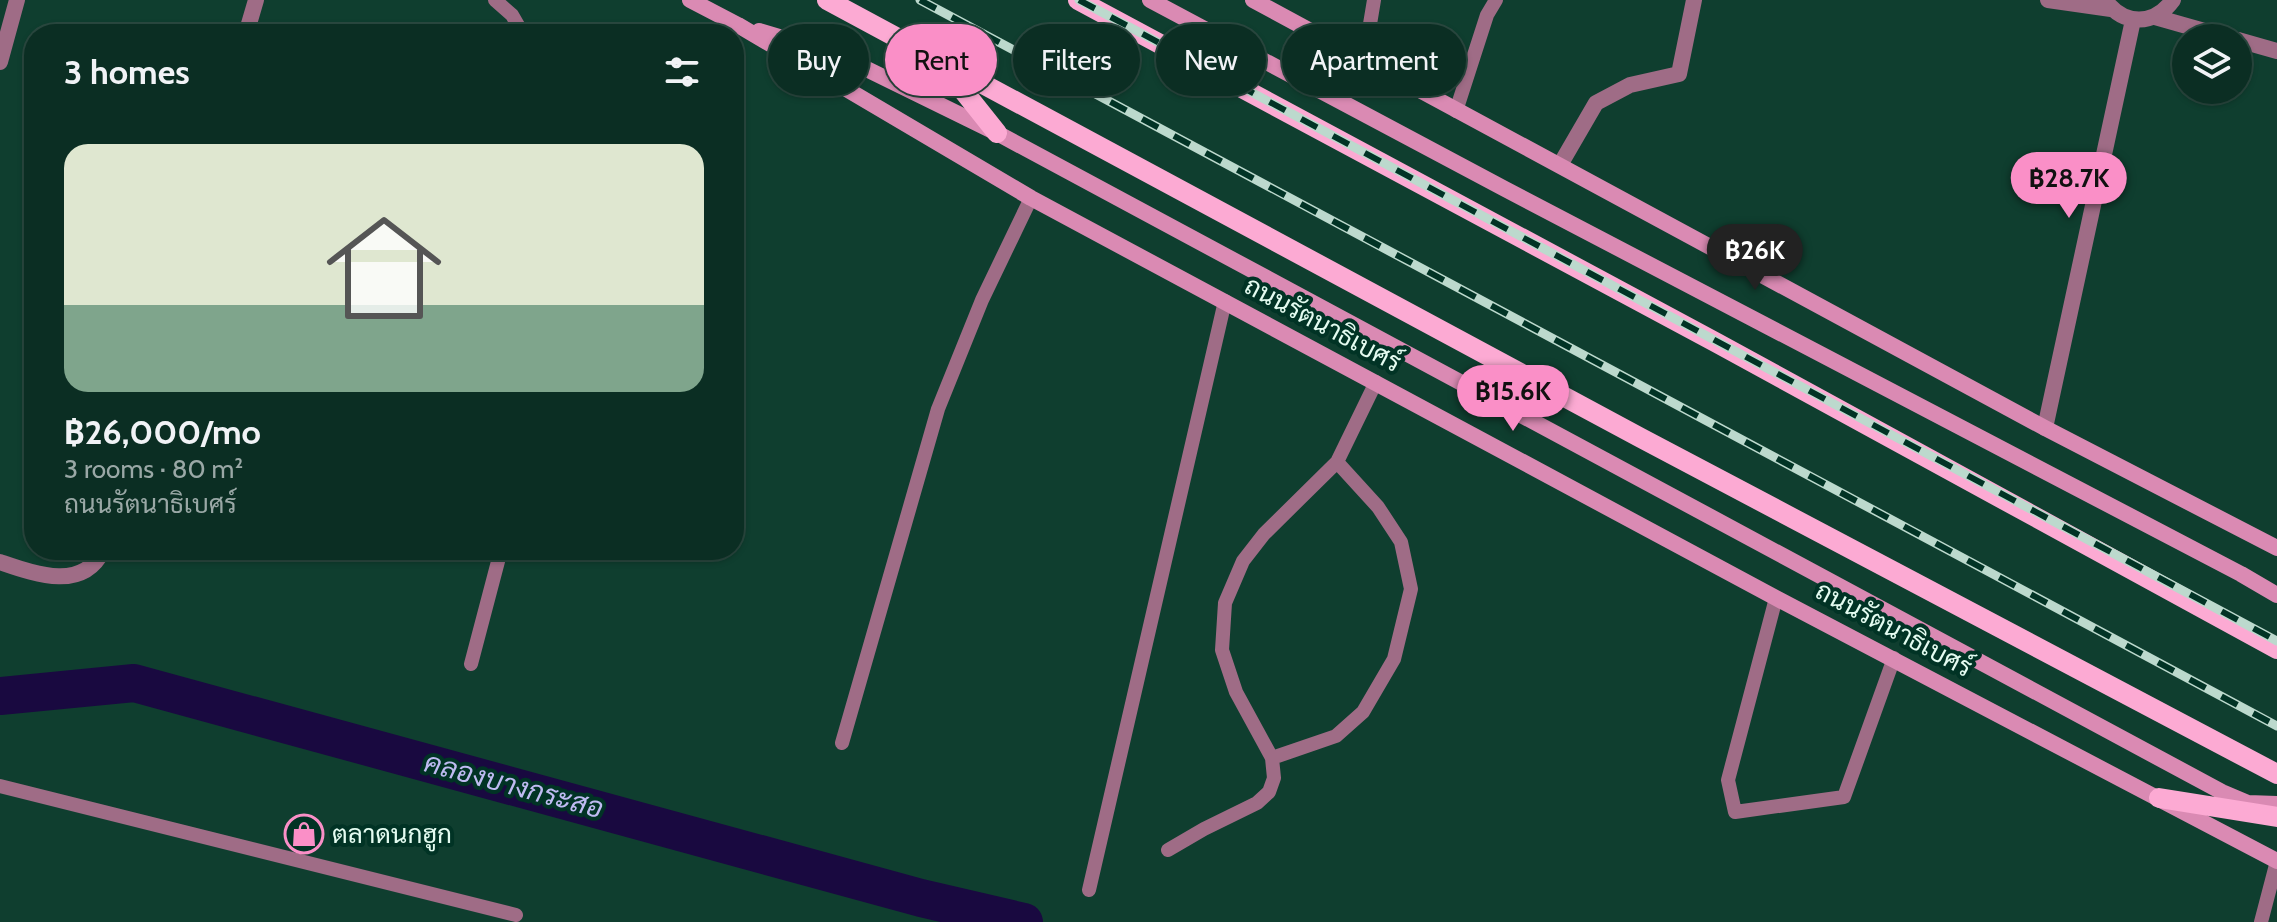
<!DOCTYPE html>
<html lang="en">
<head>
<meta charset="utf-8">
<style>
  body { margin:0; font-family:Cabin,Sarabun,sans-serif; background:#14362b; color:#f1f3f6; height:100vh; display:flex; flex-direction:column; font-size:30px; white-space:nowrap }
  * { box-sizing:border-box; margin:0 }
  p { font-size:26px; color:#9aa8a6 }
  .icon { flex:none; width:44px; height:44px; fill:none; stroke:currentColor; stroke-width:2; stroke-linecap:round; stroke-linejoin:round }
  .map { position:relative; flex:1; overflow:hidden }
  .drawer { position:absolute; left:24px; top:24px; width:720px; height:536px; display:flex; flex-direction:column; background:#0b2e23; border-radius:32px; box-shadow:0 2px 6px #0004,0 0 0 2px #2b4a41 }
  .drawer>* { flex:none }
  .hud { position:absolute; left:768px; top:24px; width:760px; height:72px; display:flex; gap:16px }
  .controls { position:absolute; left:2172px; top:24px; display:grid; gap:16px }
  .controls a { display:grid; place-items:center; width:80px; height:80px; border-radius:50%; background:#0b2e23; box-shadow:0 2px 6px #0004,0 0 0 2px #2b4a41; font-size:40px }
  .price { position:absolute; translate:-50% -68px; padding:0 18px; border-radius:28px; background:#fa8fc7; color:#111; font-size:26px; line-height:52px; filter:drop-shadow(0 2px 4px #0008) }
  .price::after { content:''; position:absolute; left:50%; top:48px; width:24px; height:18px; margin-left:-12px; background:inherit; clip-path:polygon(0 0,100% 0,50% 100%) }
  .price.selected { background:#222; color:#fff }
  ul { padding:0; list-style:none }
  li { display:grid; align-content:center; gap:16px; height:424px; padding:0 40px }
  li span { display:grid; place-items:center; height:248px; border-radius:24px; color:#555 }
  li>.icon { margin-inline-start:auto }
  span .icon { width:144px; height:144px; fill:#fffc; stroke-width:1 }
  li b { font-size:34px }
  h2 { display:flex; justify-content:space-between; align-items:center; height:96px; padding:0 40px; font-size:34px }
  .pill { padding:0 28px; border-radius:36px; background:#0b2e23; box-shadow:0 2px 6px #0004,0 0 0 2px #2b4a41; font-size:28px; line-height:72px }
  .pill.selected { background:#fa8fc7; color:#111 }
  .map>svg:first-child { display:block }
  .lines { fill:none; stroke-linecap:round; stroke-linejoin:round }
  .canal { stroke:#190940; stroke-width:38 }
  .lane { stroke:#9f6c86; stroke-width:14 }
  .street { stroke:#9f6c86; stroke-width:16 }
  .secondary { stroke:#da8ab3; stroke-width:16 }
  .primary { stroke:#fcaad3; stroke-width:20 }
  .rail-casing { stroke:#bcd9cd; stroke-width:9 }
  .rail { stroke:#013325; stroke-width:6; stroke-dasharray:18; stroke-linecap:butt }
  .labels { text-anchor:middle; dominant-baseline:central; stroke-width:8; stroke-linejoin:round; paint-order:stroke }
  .street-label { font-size:26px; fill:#e4fcf1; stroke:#013325 }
  .poi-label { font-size:26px; fill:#e4fcf1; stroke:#013325; text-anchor:start }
  .water-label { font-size:28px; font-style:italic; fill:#bfbbf2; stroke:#013325 }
</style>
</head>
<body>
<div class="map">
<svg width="2277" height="922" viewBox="0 0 2277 922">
  <rect width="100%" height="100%" fill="#0f3e2f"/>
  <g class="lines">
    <path class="canal" d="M0,696l134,-13 787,215 103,24"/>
    <path class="lane" d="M495,0l17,15 11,19
      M1364,60l10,-60
      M1456,111l31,-96 9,-15
      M1776,598l-48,182 7,32 109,-15 50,-139
      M471,664l30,-114
      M842,743l96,-334 44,-109 49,-102
      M1272,758l64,-22 27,-24 31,-53 17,-70 -10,-47 -23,-35 -41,-45
      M0,786l516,129
      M1168,850l36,-21 53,-26 12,-11 5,-14 -2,-20 -36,-66 -14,-42 3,-47 18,-42 21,-27 73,-72 39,-80
      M1089,890l136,-589
      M2261,922l16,-61"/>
    <path class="street" d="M2048,0l63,9
      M2105,0c19,26 49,26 68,0
      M2155,17l74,21
      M246,34l10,-34
      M2238,40l39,11
      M0,62l17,-62
      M1560,165l36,-62 34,-18 49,-11 15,-74
      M2045,428l88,-408
      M0,562c35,12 83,30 103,-12"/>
    <path class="secondary" d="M690,0l48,25 293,173 745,400 501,263
      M1150,0l355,189 736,385 36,21
      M1253,0l792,428 232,120
      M759,31l77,23 161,79 1225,659 26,11 29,1"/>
    <path class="primary" d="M827,0l814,438 636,336
      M1078,0l639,343 560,306
      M942,64l55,69
      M2159,798l118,19"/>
    <g class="rail-casing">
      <path id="rail" d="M920,0l1357,726
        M1079,0l1198,641"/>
    </g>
    <use href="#rail" class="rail"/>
  </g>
  <defs>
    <g id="shop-ring" transform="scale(2)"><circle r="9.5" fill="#013325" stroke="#fa8fc7" stroke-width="1.5"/><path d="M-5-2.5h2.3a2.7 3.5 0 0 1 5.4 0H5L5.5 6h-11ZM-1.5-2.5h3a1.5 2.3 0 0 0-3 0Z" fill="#fa8fc7"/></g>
  </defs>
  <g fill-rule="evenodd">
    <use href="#shop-ring" x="304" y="834"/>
  </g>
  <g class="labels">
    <g class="street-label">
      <text transform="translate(1323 324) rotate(28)">ถนนรัตนาธิเบศร์</text>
      <text transform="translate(1894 629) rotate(28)">ถนนรัตนาธิเบศร์</text>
    </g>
    <g class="poi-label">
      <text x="332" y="834">ตลาดนกฮูก</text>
    </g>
    <g class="water-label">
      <text transform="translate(514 785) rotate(15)">คลองบางกระสอ</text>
    </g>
  </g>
</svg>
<div class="controls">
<a><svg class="icon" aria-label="layers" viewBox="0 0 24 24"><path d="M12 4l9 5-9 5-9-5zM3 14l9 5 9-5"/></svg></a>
</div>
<b class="price" style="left:2069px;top:220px">฿28.7K</b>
<b class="price selected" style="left:1755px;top:292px">฿26K</b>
<b class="price" style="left:1513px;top:433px">฿15.6K</b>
<div class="hud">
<a class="pill">Buy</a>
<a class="pill selected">Rent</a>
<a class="pill">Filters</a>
<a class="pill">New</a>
<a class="pill">Apartment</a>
</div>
<section class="drawer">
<h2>3 homes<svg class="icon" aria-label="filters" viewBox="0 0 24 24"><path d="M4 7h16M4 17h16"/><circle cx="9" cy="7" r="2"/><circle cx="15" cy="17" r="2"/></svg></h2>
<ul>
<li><span style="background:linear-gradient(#dfe7d0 65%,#7fa58c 0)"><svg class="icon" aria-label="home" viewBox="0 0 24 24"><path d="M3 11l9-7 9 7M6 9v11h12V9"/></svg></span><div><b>฿26,000/mo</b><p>3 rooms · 80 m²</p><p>ถนนรัตนาธิเบศร์</p></div></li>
</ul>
</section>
</div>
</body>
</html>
